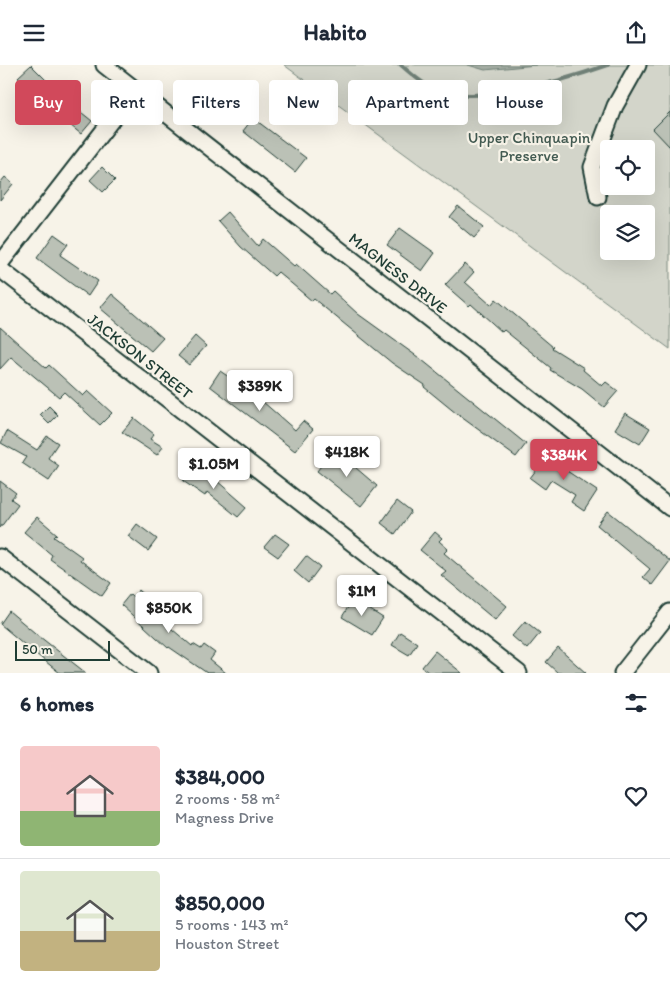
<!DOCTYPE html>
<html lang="en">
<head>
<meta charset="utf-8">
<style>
  body { margin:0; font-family:Itim,sans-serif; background:#f2f2f3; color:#1f2937; height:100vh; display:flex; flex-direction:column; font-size:19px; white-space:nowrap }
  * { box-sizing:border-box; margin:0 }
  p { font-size:16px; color:#747a83 }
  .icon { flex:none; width:28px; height:28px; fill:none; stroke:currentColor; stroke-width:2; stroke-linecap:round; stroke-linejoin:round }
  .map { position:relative; height:608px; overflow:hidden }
  .drawer { display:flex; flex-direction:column; background:#fff; flex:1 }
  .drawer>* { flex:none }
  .banner { position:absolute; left:15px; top:15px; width:640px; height:45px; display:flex; gap:10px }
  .controls { position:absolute; left:600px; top:75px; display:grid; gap:10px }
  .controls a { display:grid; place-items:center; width:55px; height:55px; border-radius:5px; background:#fff; box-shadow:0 5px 20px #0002; font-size:25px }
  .scale { position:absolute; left:15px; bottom:12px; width:95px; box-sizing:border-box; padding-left:5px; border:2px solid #1f3d34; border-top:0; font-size:14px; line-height:18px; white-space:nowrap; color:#1f3d34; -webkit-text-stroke:4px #f7f3e8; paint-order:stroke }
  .price { position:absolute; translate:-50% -42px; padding:0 11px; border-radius:5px; background:#fff; color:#222; font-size:16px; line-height:32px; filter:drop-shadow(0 1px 2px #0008) }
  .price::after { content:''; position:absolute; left:50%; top:30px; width:15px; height:11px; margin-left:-8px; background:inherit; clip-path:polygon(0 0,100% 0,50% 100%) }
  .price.selected { background:#d1495b; color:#fff }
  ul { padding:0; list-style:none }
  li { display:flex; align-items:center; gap:15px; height:125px; padding:0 20px }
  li+li { border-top:1px solid #e0e1e3 }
  li span { display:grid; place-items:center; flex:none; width:140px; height:100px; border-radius:5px; color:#555 }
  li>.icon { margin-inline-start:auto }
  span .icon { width:60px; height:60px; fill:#fffc; stroke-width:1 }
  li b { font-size:21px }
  h2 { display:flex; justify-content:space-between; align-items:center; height:60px; padding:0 20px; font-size:21px }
  .pill { padding:0 18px; border-radius:5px; background:#fff; box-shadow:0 5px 20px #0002; font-size:18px; line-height:45px }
  .pill.selected { background:#d1495b; color:#fff }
  header { display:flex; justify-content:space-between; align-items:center; height:65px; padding:0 20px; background:#fff; font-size:22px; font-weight:800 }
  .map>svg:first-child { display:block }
  .green { fill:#d3d5ca; stroke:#79897f; fill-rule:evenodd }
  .water { fill:#a4ada3; stroke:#6f8077 }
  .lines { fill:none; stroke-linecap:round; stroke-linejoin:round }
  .stream { stroke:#6f8077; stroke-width:4 }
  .building { fill:#bbc1b6; stroke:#1f3d34 }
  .street-casing { stroke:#1f3d34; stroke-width:19 }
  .street { stroke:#f7f3e8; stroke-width:15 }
  .labels { text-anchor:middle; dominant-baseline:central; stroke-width:4.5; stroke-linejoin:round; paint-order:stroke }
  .park-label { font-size:16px; fill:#435b52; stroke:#f7f3e8 }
  .street-label { font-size:16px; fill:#1f3d34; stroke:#f7f3e8 }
</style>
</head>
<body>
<header><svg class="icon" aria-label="menu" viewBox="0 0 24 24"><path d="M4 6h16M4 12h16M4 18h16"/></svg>Habito<svg class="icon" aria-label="share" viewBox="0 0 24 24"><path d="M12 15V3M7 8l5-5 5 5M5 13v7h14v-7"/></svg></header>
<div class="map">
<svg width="670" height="608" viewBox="0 0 670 608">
  <rect width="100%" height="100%" fill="#f7f3e8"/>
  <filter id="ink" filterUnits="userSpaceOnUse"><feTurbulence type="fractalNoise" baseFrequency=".02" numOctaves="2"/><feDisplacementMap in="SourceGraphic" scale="10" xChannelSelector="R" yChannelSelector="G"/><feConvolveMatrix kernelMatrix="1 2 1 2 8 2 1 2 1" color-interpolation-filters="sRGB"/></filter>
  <g filter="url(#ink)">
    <path class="green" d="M284,0h386v284zM609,84h37v37h-37zM609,149h37v37h-37z"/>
    <path class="water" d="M468,0h68l-51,5z"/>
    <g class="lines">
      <path class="stream" d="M401,0c9,8 20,18 31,23 43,20 133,-8 176,-23"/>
    </g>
    <path class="building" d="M31,0l35,35 26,21 -11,13 -32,-26 -31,-31z
      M670,47v35l-17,-18z
      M253,53l53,40 -11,14 -52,-41z
      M102,102l13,13 -12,12 -13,-12z
      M5,112l8,7 -13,16v-17z
      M458,141l26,21 -10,11 -25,-21z
      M228,147l30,34 5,-7 31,27 2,-2 34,30 3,-3 25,23 64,46 104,84 -10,13 -59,-43 -33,-27 1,-2 -33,-22 -78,-64 -2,2 -34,-29 -4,4 -33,-29 -23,-26z
      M400,163l35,25 -13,18 -35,-26z
      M54,169l14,10 -8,11 38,26 -10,15 -51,-38z
      M465,199l9,8 -9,10 26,23 5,-6 57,48 -1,1 32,20 -1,2 19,16 4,-4 12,9 -14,16 -22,-18 -32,-19 1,-2 -47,-38 -2,2 -31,-28 -2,2 -24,-21z
      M112,229l51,44 -12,13 -51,-43z
      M0,262l46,41 3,-3 34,31 5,-5 24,22 -12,12 -36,-33 -5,5 -48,-40 -11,12z
      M195,271l11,10 -17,19 -11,-9z
      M220,306l34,23 41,36 8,-9 10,8 -18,22 -85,-65z
      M49,341l9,9 -9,9 -9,-9z
      M625,348l25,15 -10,16 -25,-15z
      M134,353l20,16 -4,5 13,8 -6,8 -35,-23z
      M7,366l30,19 10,-14 11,7 -10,15 11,8 -10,15 -27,-18 4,-6 -25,-14z
      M334,384l43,37 -16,20 -44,-35z
      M549,388l14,11 -2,3 36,24 -13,20 -13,-9 4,-7 -24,-15 -6,9 -15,-11z
      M194,401l22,14 31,27 -9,10 -31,-25 -2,4 -22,-15z
      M0,416l16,12 -5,6 7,5 -18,24z
      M397,436l14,11 -16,22 -14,-11z
      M608,446l62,50 -18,24 -9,-8 7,-8 -53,-44z
      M37,452l20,17 -3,3 28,20 -2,3 31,23 -9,13 -52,-37 2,-4 -28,-23z
      M137,459l20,15 -9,12 -20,-15z
      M435,467l7,6 -3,3 9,8 -4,4 63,53 -12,14 -54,-45 5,-4 -26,-21z
      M275,469l14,10 -11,13 -14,-10z
      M306,491l14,11 -12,16 -14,-12z
      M139,525l12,11 -5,6 46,39 1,-2 8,5 3,-4 11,8 -5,7 16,13h-19l-38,-26 -1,1 -47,-43 9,-11 3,3z
      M353,534l30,19 -11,17 -30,-18z
      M9,546l26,22 51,40h-26l-29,-23 -31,-26z
      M525,556l15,12 -13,16 -15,-13z
      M400,567l17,11 -8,12 -17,-10z
      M558,583l28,25h-28l-12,-11z
      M435,586l27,22h-33l-7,-6z"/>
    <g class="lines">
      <g class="street-casing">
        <path id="street" d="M104,0l566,443
          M598,132l-6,-30 23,-61 23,-41
          M0,199l135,-174
          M0,204l519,404
          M0,492l149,116
          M622,608l48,-61"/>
      </g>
      <use href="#street" class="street"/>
    </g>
  </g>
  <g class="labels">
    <g class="park-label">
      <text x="529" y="72">Upper Chinquapin<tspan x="529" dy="18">Preserve</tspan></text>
    </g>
    <g class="street-label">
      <text transform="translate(398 208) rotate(38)">MAGNESS DRIVE</text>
      <text transform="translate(140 291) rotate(38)">JACKSON STREET</text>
    </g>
  </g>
</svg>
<div class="controls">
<a><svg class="icon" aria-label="locate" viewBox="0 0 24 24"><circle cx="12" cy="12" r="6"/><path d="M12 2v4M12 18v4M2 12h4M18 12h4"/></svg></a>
<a><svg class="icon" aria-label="layers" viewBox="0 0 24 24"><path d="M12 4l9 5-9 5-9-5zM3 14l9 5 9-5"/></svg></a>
</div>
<div class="scale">50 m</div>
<b class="price" style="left:260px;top:347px">$389K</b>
<b class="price" style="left:347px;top:413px">$418K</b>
<b class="price selected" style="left:564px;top:416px">$384K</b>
<b class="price" style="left:214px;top:425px">$1.05M</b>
<b class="price" style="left:362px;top:552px">$1M</b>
<b class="price" style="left:169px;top:569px">$850K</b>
<div class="banner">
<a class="pill selected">Buy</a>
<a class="pill">Rent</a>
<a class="pill">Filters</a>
<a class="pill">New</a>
<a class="pill">Apartment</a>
<a class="pill">House</a>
</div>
</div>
<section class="drawer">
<h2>6 homes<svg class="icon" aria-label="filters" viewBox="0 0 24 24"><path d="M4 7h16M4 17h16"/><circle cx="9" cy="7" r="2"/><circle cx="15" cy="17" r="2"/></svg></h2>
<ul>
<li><span style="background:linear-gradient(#f6c9c9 65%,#8fb573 0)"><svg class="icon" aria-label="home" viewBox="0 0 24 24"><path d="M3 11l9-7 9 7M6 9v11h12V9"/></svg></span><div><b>$384,000</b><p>2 rooms · 58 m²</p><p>Magness Drive</p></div><svg class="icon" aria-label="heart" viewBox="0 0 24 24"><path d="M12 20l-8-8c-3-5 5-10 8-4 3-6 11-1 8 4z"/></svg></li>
<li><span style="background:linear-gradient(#dfe7d0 60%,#c2b280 0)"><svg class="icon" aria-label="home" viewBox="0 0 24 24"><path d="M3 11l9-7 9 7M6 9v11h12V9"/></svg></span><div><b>$850,000</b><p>5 rooms · 143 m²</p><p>Houston Street</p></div><svg class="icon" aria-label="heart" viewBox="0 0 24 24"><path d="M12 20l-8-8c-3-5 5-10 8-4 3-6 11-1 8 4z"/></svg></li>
</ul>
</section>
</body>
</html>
